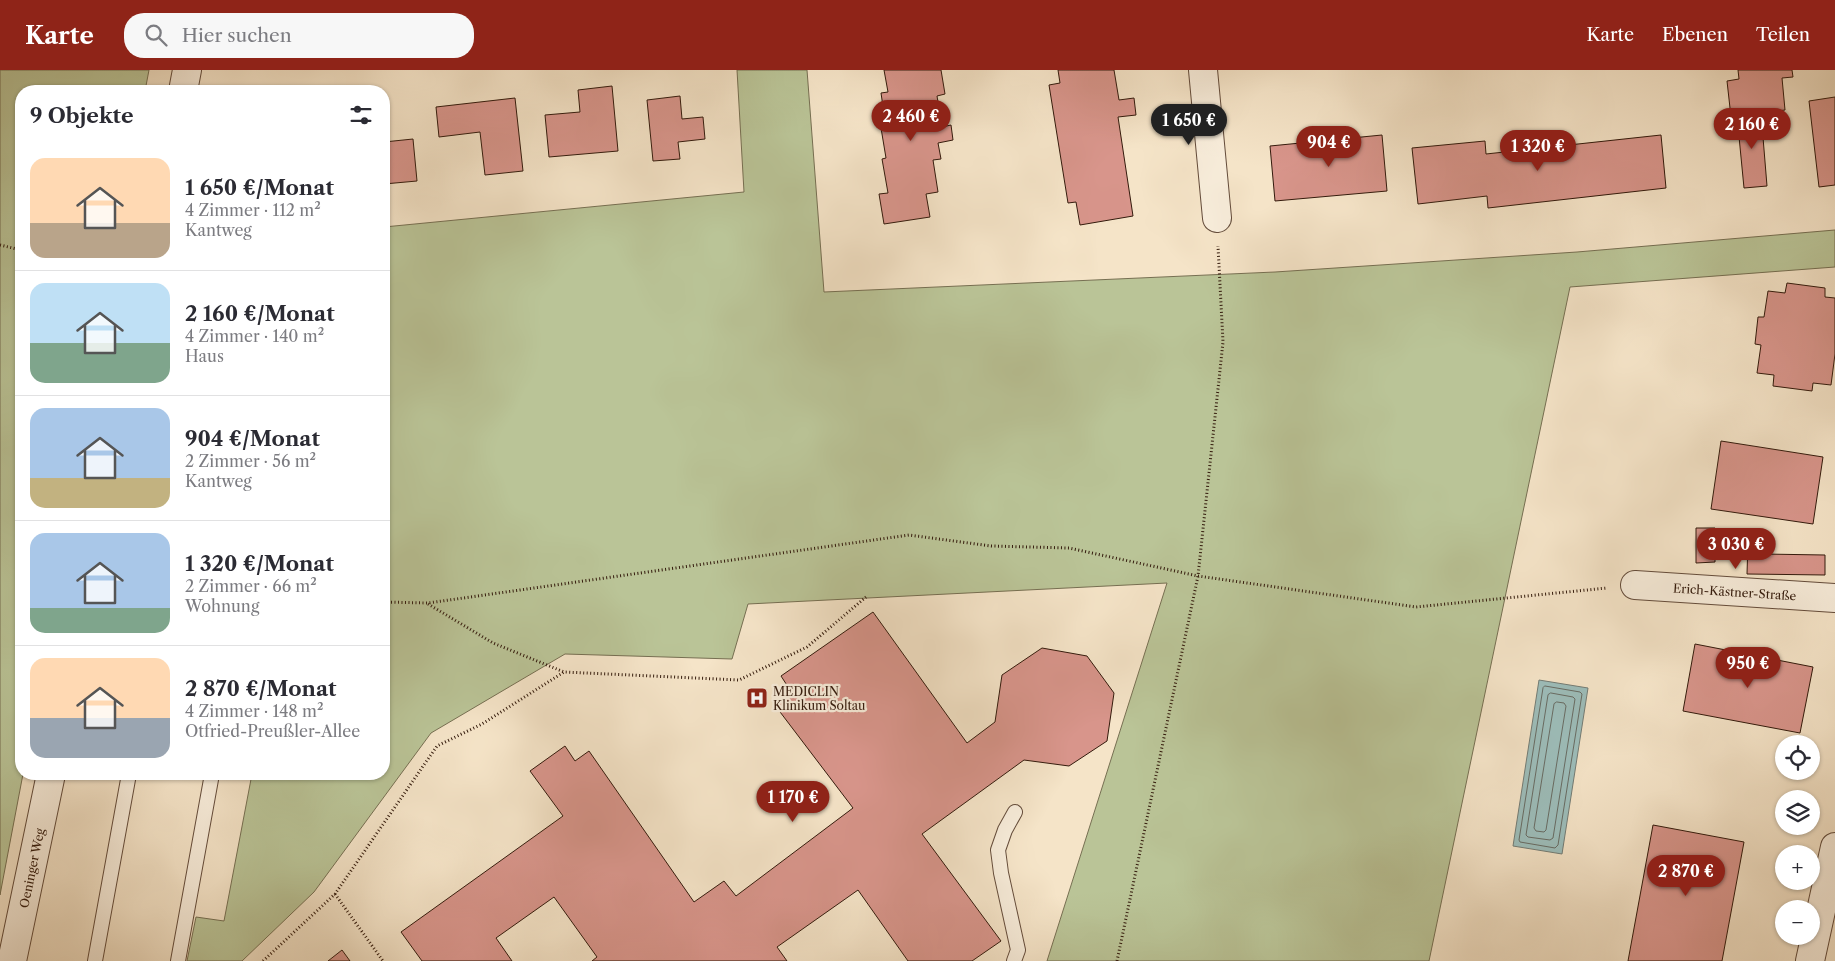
<!DOCTYPE html>
<html lang="de">
<head>
<meta charset="utf-8">
<style>
  body { margin:0; font-family:"Libre Caslon Text",serif; background:#f7f7f7; color:#2b2b33; height:100vh; display:flex; flex-direction:column; font-size:19px; white-space:nowrap }
  * { box-sizing:border-box; margin:0 }
  p { font-size:16px; color:#7c7c81 }
  .icon { flex:none; width:28px; height:28px; fill:none; stroke:currentColor; stroke-width:2; stroke-linecap:round; stroke-linejoin:round }
  .map { position:relative; flex:1; overflow:hidden }
  .panel { position:absolute; left:15px; top:15px; width:375px; height:695px; display:flex; flex-direction:column; background:#fff; border-radius:20px; box-shadow:0 1px 4px #0004 }
  .panel>* { flex:none }
  .tools { position:absolute; left:1775px; top:665px; display:grid; gap:10px }
  .tools a { display:grid; place-items:center; width:45px; height:45px; border-radius:50%; background:#fff; box-shadow:0 1px 4px #0004; font-size:25px }
  .price { position:absolute; translate:-50% -42px; padding:0 11px; border-radius:18px; background:#8f2418; color:#fff; font-size:16px; line-height:32px; filter:drop-shadow(0 1px 2px #0008) }
  .price::after { content:''; position:absolute; left:50%; top:30px; width:15px; height:11px; margin-left:-8px; background:inherit; clip-path:polygon(0 0,100% 0,50% 100%) }
  .price.active { background:#222; color:#fff }
  ul { padding:0; list-style:none }
  li { display:flex; align-items:center; gap:15px; height:125px; padding:0 15px }
  li+li { border-top:1px solid #e1e1e2 }
  li span { display:grid; place-items:center; flex:none; width:140px; height:100px; border-radius:15px; color:#555 }
  li>.icon { margin-inline-start:auto }
  span .icon { width:60px; height:60px; fill:#fffc; stroke-width:1 }
  li b { font-size:21px }
  h2 { display:flex; justify-content:space-between; align-items:center; height:60px; padding:0 15px; font-size:21px }
  header { display:flex; align-items:center; gap:30px; box-sizing:border-box; height:70px; padding:0 25px; background:#8f2418; color:#fff }
  header strong { font-size:24px }
  nav { display:flex; gap:28px; margin-inline-start:auto; font-size:18px }
  .search { width:350px; height:45px; background:#f7f7f7; display:flex; align-items:center; gap:12px; box-sizing:border-box; padding:0 18px; border-radius:20px; color:#7c7c81; font-size:19px }
  .map>svg:first-child { display:block }
  .green { fill:#bac497; stroke:#766f52 }
  .water { fill:#9dbebb; stroke:#737c75 }
  .lines { fill:none; stroke-linecap:round; stroke-linejoin:round }
  .shore { stroke:#686c64; stroke-width:1 }
  .building { fill:#d8958b; stroke:#331a0c }
  .service-casing { stroke:#644c3b; stroke-width:16 }
  .minor-casing { stroke:#644c3b; stroke-width:30 }
  .path { stroke:#331a0c; stroke-width:3; stroke-dasharray:1 2.5; stroke-linecap:butt }
  .service { stroke:#f8eddb; stroke-width:14 }
  .minor { stroke:#f8eddb; stroke-width:28 }
  .labels { text-anchor:middle; dominant-baseline:central; stroke-width:4.5; stroke-linejoin:round; paint-order:stroke }
  .street-label { font-size:12px; fill:#331a0c; stroke:#f8eddb }
  .poi-label { font-size:12px; fill:#331a0c; stroke:#f8eddb; text-anchor:start }
</style>
</head>
<body>
<header>
<strong>Karte</strong>
<div class="search"><svg class="icon" aria-label="search" viewBox="0 0 24 24"><circle cx="10" cy="10" r="6"/><path d="M15 15l6 6"/></svg>Hier suchen</div>
<nav><a>Karte</a><a>Ebenen</a><a>Teilen</a></nav>
</header>
<div class="map">
<svg width="1835" height="891" viewBox="0 0 1835 891">
  <rect width="100%" height="100%" fill="#f5e4c8"/>
  <filter id="stains"><feTurbulence type="fractalNoise" baseFrequency=".004" numOctaves="4"/><feColorMatrix values="0 0 0 0 .2 0 0 0 0 .09 0 0 0 0 .02 0 0 0 .5 -.17"/></filter>
  <radialGradient id="worn" r=".72"><stop offset=".6" stop-color="#630" stop-opacity="0"/><stop offset="1" stop-color="#630" stop-opacity=".3"/></radialGradient>
  <path class="green" d="M0,0h149l-4,21h-124v683h2l-23,121z
    M737,0h70l17,222 451,-20 302,-20 258,-22v37l-265,20 -141,674h-382l120,-378 -419,21 -16,55 -167,-5 -134,79 -117,159 -72,69h-55l9,-44 28,4 28,-147h132v-547l360,-35z"/>
  <path class="water" d="M1539,610l49,8 -26,166 -49,-8z"/>
  <g class="lines">
    <path class="shore" d="M1545,616l35,6 2,2 -24,151 -3,3 -35,-6 -1,-2 24,-152z
      M1551,623l22,4 2,2 -22,139 -3,2 -22,-3 -2,-2 22,-140z
      M1557,632l7,1 2,3 -20,124 -2,2 -8,-1 -2,-3 20,-124z"/>
  </g>
  <path class="building" d="M884,0h57l4,24 -8,2 5,31 9,-2 2,15 -15,3 3,16 -8,1 5,32 -12,2 4,23 -46,7 -5,-30 9,-1 -6,-34 4,-1 -5,-30 5,-1 -5,-34 7,-1z
    M1058,0h56l5,30 15,-2 2,17 -18,2 15,99 -53,9 -4,-23 -8,1 -19,-118 11,-2z
    M1738,0h54l1,7 -11,1 3,32 -54,7 -4,-36 12,-2z
    M612,16l6,65 -69,6 -4,-42 35,-3 -2,-22z
    M680,26l2,23 21,-2 2,22 -27,3 2,17 -27,2 -6,-61z
    M1835,27v88l-16,2 -10,-86z
    M515,28l8,73 -38,4 -5,-43 -41,5 -3,-30z
    M1761,43l6,73 -23,2 -7,-72z
    M1382,65l5,56 -112,10 -5,-55z
    M1661,65l5,53 -178,20 -1,-12 -69,8 -6,-56 73,-7 1,13z
    M413,69l4,42 -33,3v-42z
    M1787,213l38,5v9l10,1v56l-4,31 -18,-2 -1,8 -39,-5 1,-11 -17,-2 4,-28 -6,-1 3,-27h6l4,-26 17,2z
    M1721,371l102,16 -10,67 -102,-15z
    M1696,458h19v34l-19,1z
    M1748,471l14,1v12l63,1v20l-78,-1z
    M873,542l94,131 28,-21 7,-47 40,-27 45,8 27,37 -7,48 -38,25 -45,-6 -102,74 79,107 -29,20h-64l-50,-71 -81,57 10,14h-195l5,-4 -43,-60 -58,41 16,23h-90l-21,-29 162,-116 -33,-45 35,-25 10,15 14,-10 105,151 30,-21 12,15 117,-88 -79,-104 18,-11 -11,-17z
    M1695,574l118,23 -13,66 -117,-22z
    M1653,755l91,17 -22,119h-94z
    M342,880l8,11h-22z"/>
  <g class="lines">
    <g class="service-casing">
      <path id="service" d="M95,891l34,-187
        M178,891l34,-187
        M1014,891l4,-11 -17,-77 -3,-23 7,-20 10,-18"/>
    </g>
    <g class="minor-casing">
      <g id="minor">
        <path d="M1203,0l14,148"/>
        <path d="M183,21l4,-21"/>
        <path id="s1" d="M1635,515l200,13"/>
        <path id="s2" d="M12,891l39,-187"/>
        <path d="M1810,891l25,-114"/>
      </g>
    </g>
    <path class="path" d="M0,175l21,5
      M384,532l44,1 481,-68 82,11 78,2 129,28 218,31 191,-19
      M428,534l65,39 71,29
      M335,824l48,67
      M263,891l72,-67 102,-148 45,-22 82,-52 175,8 68,-33 59,-50
      M1117,891l81,-385 25,-234 -5,-96"/>
    <use href="#service" class="service"/>
    <use href="#minor" class="minor"/>
  </g>
  <defs>
    <g id="hospital-square" transform="scale(1.125)"><rect x="-9" y="-9" width="18" height="18" rx="4" fill="#8f2418" stroke="#f8eddb"/><path d="M-5-5h3v3.5h4V-5h3V5h-3V1.5h-4V5h-3Z" fill="#fff"/></g>
  </defs>
  <g fill-rule="evenodd">
    <use href="#hospital-square" x="757" y="628"/>
  </g>
  <g class="labels">
    <g class="street-label">
      <text stroke="none"><textPath href="#s1" startOffset="100">Erich-Kästner-Straße</textPath></text>
      <text stroke="none"><textPath href="#s2" startOffset="95">Oeninger Weg</textPath></text>
    </g>
    <g class="poi-label">
      <text x="773" y="621">MEDICLIN<tspan x="773" dy="14">Klinikum Soltau</tspan></text>
    </g>
  </g>
  <rect width="100%" height="100%" filter="url(#stains)"/>
  <rect width="100%" height="100%" fill="url(#worn)"/>
</svg>
<div class="tools">
<a><svg class="icon" aria-label="locate" viewBox="0 0 24 24"><circle cx="12" cy="12" r="6"/><path d="M12 2v4M12 18v4M2 12h4M18 12h4"/></svg></a>
<a><svg class="icon" aria-label="layers" viewBox="0 0 24 24"><path d="M12 4l9 5-9 5-9-5zM3 14l9 5 9-5"/></svg></a>
<a>+</a>
<a>−</a>
</div>
<b class="price" style="left:911px;top:72px">2 460 €</b>
<b class="price active" style="left:1189px;top:76px">1 650 €</b>
<b class="price" style="left:1752px;top:80px">2 160 €</b>
<b class="price" style="left:1329px;top:98px">904 €</b>
<b class="price" style="left:1538px;top:102px">1 320 €</b>
<b class="price" style="left:1736px;top:500px">3 030 €</b>
<b class="price" style="left:1748px;top:619px">950 €</b>
<b class="price" style="left:793px;top:753px">1 170 €</b>
<b class="price" style="left:1686px;top:827px">2 870 €</b>
<section class="panel">
<h2>9 Objekte<svg class="icon" aria-label="filters" viewBox="0 0 24 24"><path d="M4 7h16M4 17h16"/><circle cx="9" cy="7" r="2"/><circle cx="15" cy="17" r="2"/></svg></h2>
<ul>
<li><span style="background:linear-gradient(#ffd9b3 65%,#b9a48a 0)"><svg class="icon" aria-label="home" viewBox="0 0 24 24"><path d="M3 11l9-7 9 7M6 9v11h12V9"/></svg></span><div><b>1 650 €/Monat</b><p>4 Zimmer · 112 m²</p><p>Kantweg</p></div></li>
<li><span style="background:linear-gradient(#bfe0f5 60%,#7fa58c 0)"><svg class="icon" aria-label="home" viewBox="0 0 24 24"><path d="M3 11l9-7 9 7M6 9v11h12V9"/></svg></span><div><b>2 160 €/Monat</b><p>4 Zimmer · 140 m²</p><p>Haus</p></div></li>
<li><span style="background:linear-gradient(#a9c7e8 70%,#c2b280 0)"><svg class="icon" aria-label="home" viewBox="0 0 24 24"><path d="M3 11l9-7 9 7M6 9v11h12V9"/></svg></span><div><b>904 €/Monat</b><p>2 Zimmer · 56 m²</p><p>Kantweg</p></div></li>
<li><span style="background:linear-gradient(#a9c7e8 75%,#7fa58c 0)"><svg class="icon" aria-label="home" viewBox="0 0 24 24"><path d="M3 11l9-7 9 7M6 9v11h12V9"/></svg></span><div><b>1 320 €/Monat</b><p>2 Zimmer · 66 m²</p><p>Wohnung</p></div></li>
<li><span style="background:linear-gradient(#ffd9b3 60%,#9aa5b1 0)"><svg class="icon" aria-label="home" viewBox="0 0 24 24"><path d="M3 11l9-7 9 7M6 9v11h12V9"/></svg></span><div><b>2 870 €/Monat</b><p>4 Zimmer · 148 m²</p><p>Otfried-Preußler-Allee</p></div></li>
</ul>
</section>
</div>
</body>
</html>
